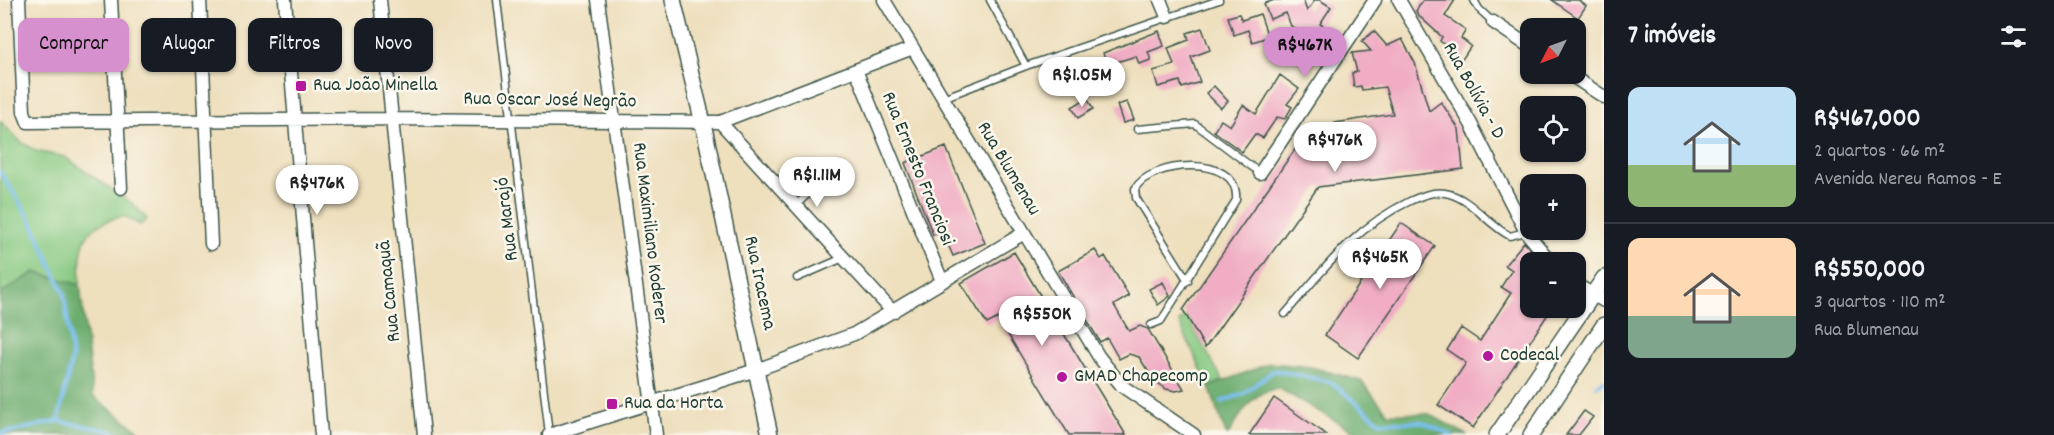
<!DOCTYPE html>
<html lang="pt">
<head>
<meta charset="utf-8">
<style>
  body { margin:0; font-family:Dekko,sans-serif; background:#20242c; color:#f1f3f6; height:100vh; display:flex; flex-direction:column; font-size:22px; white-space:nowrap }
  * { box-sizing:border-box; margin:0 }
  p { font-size:20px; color:#9ea1a6 }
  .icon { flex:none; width:33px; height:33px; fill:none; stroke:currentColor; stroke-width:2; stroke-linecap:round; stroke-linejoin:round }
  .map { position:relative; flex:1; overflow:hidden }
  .side { display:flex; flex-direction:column; background:#171b24; width:450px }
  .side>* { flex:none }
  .guide { position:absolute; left:18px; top:18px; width:570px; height:54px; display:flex; gap:12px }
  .needle { width:39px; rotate:228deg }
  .buttons { position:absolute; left:1520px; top:18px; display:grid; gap:12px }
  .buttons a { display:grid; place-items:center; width:66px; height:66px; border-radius:12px; background:#171b24; box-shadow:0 2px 4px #0004; font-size:30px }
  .price { position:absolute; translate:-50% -51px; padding:0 14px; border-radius:21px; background:#fff; color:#222; font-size:20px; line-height:39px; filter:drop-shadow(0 2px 3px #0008) }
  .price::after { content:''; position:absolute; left:50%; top:36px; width:18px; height:14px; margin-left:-9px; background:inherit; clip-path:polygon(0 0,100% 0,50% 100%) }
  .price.active { background:#d690ce; color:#111 }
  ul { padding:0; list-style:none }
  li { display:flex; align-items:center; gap:18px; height:150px; padding:0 24px }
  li+li { border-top:2px solid #363941 }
  li span { display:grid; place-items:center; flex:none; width:168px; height:120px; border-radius:12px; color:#555 }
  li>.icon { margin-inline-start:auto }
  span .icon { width:72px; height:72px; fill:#fffc; stroke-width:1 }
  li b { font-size:26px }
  h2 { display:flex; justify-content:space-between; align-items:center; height:72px; padding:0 24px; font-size:26px }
  .chip { padding:0 21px; border-radius:12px; background:#171b24; box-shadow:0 2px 4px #0004; font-size:21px; line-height:54px }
  .chip.active { background:#d690ce; color:#111 }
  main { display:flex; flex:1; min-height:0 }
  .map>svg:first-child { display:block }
  .green { fill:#87c982; stroke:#53835b; stroke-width:1.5 }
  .forest { fill:#6dad70; stroke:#467552; stroke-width:1.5 }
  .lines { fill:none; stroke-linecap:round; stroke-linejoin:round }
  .stream { stroke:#76bdee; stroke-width:4 }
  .building { fill:#f0adc4 }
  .service-casing { stroke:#3e5549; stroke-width:9 }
  .minor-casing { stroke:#3e5549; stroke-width:15 }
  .tertiary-casing { stroke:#3e5549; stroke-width:18 }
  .service { stroke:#fff; stroke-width:6 }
  .minor { stroke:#fff; stroke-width:12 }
  .tertiary { stroke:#fff; stroke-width:15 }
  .poi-dot { fill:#b5179e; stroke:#fbf7ec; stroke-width:2 }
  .labels { text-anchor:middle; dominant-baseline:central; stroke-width:5; stroke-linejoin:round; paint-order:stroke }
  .poi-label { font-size:20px; fill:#1f3d34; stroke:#fbf7ec; text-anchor:start }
  .street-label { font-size:20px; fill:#1f3d34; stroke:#fbf7ec }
</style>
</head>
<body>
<main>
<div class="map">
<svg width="1604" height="435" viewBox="0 0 1604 435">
  <rect width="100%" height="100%" fill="#fbf7ec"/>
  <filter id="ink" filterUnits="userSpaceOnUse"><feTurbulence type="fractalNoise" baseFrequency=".0167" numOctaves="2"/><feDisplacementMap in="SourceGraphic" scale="12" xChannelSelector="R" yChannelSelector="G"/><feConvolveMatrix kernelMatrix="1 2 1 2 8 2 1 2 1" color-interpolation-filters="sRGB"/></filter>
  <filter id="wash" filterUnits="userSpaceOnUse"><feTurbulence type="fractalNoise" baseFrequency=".008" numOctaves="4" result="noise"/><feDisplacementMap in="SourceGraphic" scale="24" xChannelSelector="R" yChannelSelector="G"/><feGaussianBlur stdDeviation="1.35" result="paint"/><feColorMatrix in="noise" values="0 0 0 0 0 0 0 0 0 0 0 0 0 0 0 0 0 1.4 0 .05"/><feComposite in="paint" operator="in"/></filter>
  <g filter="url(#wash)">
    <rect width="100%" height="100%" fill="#eedfbd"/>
    <path class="green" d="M0,121l21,21 15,9 29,6 68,47 14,15 -7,6 -16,-9c-45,10 -43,28 -44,69l-45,-13 -35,22z
      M1187,316l36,65 -14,6 -30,-65z"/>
    <path class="forest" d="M35,272l45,13 13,111 52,39h-145v-141z
      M1270,363l41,4 50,14 27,32 41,1 38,21h-107l-80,-46c-27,-1 -39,26 -52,46l-2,-1 -17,-47z"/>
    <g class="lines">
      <path class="stream" d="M0,172l32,50 32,71 8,65 -14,63
        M1596,386l8,-5
        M1221,402l22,-8 30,-23h6l52,11 49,40h42l29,13
        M0,434l58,-13 53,10 7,4"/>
    </g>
    <g id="blocks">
      <path class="building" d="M1274,0h29l4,11 8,-11h5l11,7 -11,17 15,9 -20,25 -11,-8 8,-11 -21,-13 -5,-13 -16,6 -6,-15z
        M1423,0h32l-10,16 21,14 -5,8 10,8 -10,15 -10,-8 2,-2 -13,-10 2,-4 -23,-21 -3,-5z
        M1552,0h26l8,6 -8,12z
        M1239,14l3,6 18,-6 8,23 -16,5 -4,-12 -14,5 -6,-18z
        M1202,28l8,22 -19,7 9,25 -18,6 -2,-7 -22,6 -5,-16 21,-6 -6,-17 21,-8 -2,-7z
        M1159,31l5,15 -16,6 3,8 -12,4 -3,-8 -29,9 -4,-12z
        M1374,31l13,15 15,-7 13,24 14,48 12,-9 18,27 4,40 -145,18 -113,161 -22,-38 113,-162 32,-4 -1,-9 8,-12 58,-9 -8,-27 -23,3 -1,-4 -7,1 -2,-14 5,-1 -5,-19 19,-2 -9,-10z
        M1280,75l19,14 -12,15 5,3 -7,12 -8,-2 -14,21 -8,-4 -13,18 -28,-21 7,-11 9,6 13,-21 13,9z
        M1214,86l14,15 -7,7 -15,-15z
        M1087,98l6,11 -15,9 -6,-11z
        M1127,102l7,18 -11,3 -6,-18z
        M946,147l39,96 -32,13 -11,-25 -9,4 -28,-72z
        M1401,223l34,23 -77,112 -33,-23z
        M1524,242l17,20h-11v46h22l-79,120 -35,-23 28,-42 -19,-13 14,-22 19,13 31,-48 -10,-6 11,-17 -7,-5z
        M1095,250l6,9 4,-3 24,40 -15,9 15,26 11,-5 8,3 36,60 -8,2 -10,-2 -13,-10 -14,-22 -10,-3 -10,5 -12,-21 -7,4 -42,-71z
        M1014,252l26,43 86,140h-57l-71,-117 -11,6 -26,-41z
        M1163,282l7,14 -12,9 -9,-16z
        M1274,398l53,37h-78z
        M1584,411l9,6 -14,18h-13z"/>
    </g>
  </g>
  <g filter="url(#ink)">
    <use href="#blocks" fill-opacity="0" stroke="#3e5549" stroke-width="1.5"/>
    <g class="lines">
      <g class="service-casing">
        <path id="service" d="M497,0l52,434
          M990,0l36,66
          M1474,0l5,9 14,13
          M943,98l83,-32 193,-66
          M1137,129l58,-5 65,49
          M796,205l43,-40
          M797,278l46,-20
          M1285,314c39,-45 70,-87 125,-113 11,-5 23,-10 35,-8 25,4 43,32 65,43l15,-4
          M1151,325l10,-4 75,-121c4,-48 -87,-39 -101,-11l1,9 52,83"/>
      </g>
      <g class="minor-casing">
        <path id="minor" d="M19,0l5,112 4,10 364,-3 328,3 193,-74
          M111,0l10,188
          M200,0l11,244
          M285,0l36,435
          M380,0l44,435
          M598,0l58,435
          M884,0l215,357 23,29 72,49
          M1160,0l7,17
          M1399,0l72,124 55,108 25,30
          M1493,22l37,25
          M856,70l86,211
          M1569,74l35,23
          M720,122l173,190
          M1260,173l115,-173
          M1575,284l29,17
          M549,435l207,-65 98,-36 170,-101"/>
      </g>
      <g class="tertiary-casing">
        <path id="tertiary" d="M673,0l30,123 67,312
          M1497,435l107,-157
          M1531,435l73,-110"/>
      </g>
      <use href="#service" class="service"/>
      <use href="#minor" class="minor"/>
      <use href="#tertiary" class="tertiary"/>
    </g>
  </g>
  <g class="poi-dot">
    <rect x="295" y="80" width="12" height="12" rx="3"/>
    <circle cx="1488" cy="356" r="6"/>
    <circle cx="1062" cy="377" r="6"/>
    <rect x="606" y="398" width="12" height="12" rx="3"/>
  </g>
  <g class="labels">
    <g class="poi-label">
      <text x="313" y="86">Rua João Minella</text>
      <text x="1500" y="356">Codecal</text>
      <text x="1074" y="377">GMAD Chapecomp</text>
      <text x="624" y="404">Rua da Horta</text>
    </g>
    <g class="street-label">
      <text transform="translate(1473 91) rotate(61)">Rua Bolívia - D</text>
      <text transform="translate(550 101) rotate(1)">Rua Oscar José Negrão</text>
      <text transform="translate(917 169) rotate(68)">Rua Ernesto Franciosi</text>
      <text transform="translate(1008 169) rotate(59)">Rua Blumenau</text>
      <text transform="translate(508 219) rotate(-97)">Rua Marajó</text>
      <text transform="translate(649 233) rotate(83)">Rua Maximiliano Koderer</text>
      <text transform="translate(759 283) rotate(78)">Rua Iracema</text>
      <text transform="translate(390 291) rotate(-96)">Rua Camaquã</text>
    </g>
  </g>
</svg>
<div class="buttons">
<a><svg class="needle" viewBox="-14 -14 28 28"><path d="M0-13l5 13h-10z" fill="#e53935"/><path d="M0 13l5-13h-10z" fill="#9ea1a6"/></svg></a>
<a><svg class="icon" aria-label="locate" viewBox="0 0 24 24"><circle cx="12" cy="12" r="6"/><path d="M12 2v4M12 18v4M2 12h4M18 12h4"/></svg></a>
<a>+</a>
<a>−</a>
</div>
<b class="price active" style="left:1305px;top:78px">R$467K</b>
<b class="price" style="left:1082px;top:108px">R$1.05M</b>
<b class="price" style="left:1335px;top:173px">R$476K</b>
<b class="price" style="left:817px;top:208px">R$1.11M</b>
<b class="price" style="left:317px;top:216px">R$476K</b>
<b class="price" style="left:1380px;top:290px">R$465K</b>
<b class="price" style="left:1042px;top:347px">R$550K</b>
<div class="guide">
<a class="chip active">Comprar</a>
<a class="chip">Alugar</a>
<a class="chip">Filtros</a>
<a class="chip">Novo</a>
</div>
</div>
<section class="side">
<h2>7 imóveis<svg class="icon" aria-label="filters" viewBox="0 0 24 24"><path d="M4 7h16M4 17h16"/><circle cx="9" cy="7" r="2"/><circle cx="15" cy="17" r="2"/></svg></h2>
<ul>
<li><span style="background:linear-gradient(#bfe0f5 65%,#8fb573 0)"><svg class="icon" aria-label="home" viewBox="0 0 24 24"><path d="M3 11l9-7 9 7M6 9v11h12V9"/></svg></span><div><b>R$467,000</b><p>2 quartos · 66 m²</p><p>Avenida Nereu Ramos - E</p></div></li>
<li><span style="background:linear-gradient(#ffd9b3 65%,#7fa58c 0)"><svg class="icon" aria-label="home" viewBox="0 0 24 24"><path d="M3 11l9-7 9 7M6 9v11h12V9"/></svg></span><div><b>R$550,000</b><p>3 quartos · 110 m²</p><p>Rua Blumenau</p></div></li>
</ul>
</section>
</main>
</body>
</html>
